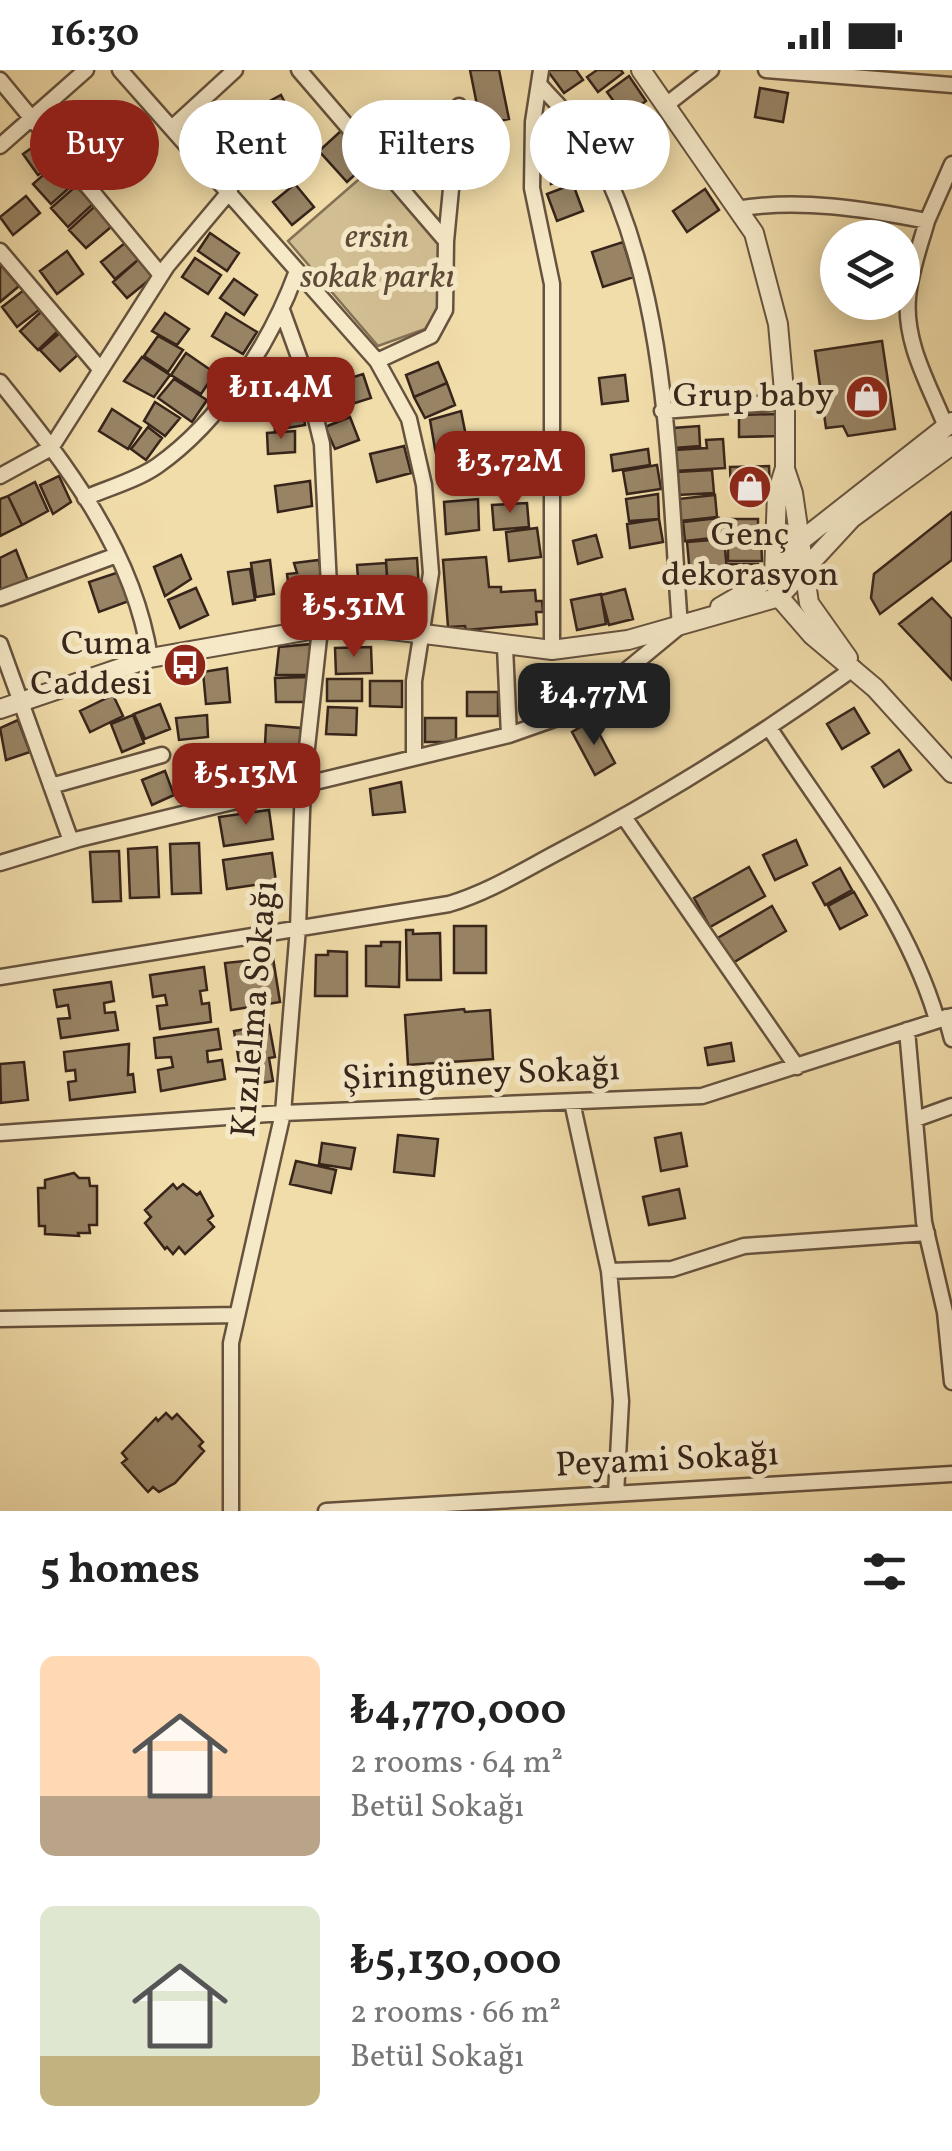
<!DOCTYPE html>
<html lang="en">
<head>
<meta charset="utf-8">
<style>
  body { margin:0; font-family:Vollkorn,serif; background:#f2f2f2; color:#222; height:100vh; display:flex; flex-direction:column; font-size:38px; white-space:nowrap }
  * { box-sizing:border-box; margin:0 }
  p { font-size:32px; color:#767676 }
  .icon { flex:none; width:55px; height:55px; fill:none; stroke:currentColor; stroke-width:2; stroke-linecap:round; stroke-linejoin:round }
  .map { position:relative; height:1441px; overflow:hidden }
  .side { display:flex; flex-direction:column; background:#fff; flex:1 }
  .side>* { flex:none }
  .hud { position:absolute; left:30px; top:30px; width:892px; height:90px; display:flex; gap:20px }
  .fabs { position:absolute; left:820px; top:150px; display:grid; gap:20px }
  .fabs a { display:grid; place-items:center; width:100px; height:100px; border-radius:50%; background:#fff; box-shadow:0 5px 25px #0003; font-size:50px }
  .price { position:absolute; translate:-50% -85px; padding:0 22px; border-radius:20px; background:#8f2418; color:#fff; font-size:32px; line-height:65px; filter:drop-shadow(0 2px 5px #0008) }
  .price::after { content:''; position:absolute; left:50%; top:60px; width:30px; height:22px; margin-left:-15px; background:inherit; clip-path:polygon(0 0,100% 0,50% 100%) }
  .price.selected { background:#222; color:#fff }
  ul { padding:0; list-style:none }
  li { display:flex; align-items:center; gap:30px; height:250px; padding:0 40px }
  li span { display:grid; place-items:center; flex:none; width:280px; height:200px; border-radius:15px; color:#555 }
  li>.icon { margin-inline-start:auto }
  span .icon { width:120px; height:120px; fill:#fffc; stroke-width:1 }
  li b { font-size:42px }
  h2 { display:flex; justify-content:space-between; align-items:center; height:120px; padding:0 40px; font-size:42px }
  .pill { padding:0 35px; border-radius:45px; background:#fff; box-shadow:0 5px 25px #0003; font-size:35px; line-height:90px }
  .pill.selected { background:#8f2418; color:#fff }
  .status { display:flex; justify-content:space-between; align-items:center; height:70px; padding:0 50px; background:#fff; direction:ltr }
  .status svg { height:28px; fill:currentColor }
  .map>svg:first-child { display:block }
  .green { fill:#d1be92; stroke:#847156; stroke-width:2.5 }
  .building { fill:#988465; stroke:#37241a; stroke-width:2.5 }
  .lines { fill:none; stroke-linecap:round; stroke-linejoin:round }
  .minor-casing { stroke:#66523e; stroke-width:19 }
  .tertiary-casing { stroke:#66523e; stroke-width:22 }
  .minor { stroke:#f6e9c8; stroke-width:14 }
  .tertiary { stroke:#f6e9c8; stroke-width:18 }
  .labels { text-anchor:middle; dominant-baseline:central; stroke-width:10; stroke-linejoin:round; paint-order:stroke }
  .park-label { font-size:35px; font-style:italic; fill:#5e4a38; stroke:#f6e9c8 }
  .poi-label { font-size:35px; fill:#37241a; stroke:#f6e9c8; text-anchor:end }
  .street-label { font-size:35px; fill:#37241a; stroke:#f6e9c8 }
</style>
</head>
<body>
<div class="status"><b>16:30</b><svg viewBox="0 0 49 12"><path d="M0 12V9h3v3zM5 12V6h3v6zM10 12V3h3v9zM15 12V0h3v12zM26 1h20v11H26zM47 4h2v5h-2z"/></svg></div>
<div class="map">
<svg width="952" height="1441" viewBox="0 0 952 1441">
  <rect width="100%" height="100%" fill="#f1ddaa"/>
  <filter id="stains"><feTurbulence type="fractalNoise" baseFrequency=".002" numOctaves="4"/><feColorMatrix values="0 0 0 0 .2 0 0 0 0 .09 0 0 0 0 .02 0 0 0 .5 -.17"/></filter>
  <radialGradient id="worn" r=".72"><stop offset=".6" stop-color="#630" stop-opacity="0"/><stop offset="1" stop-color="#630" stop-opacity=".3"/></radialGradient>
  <path class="green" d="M373,97l67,79 -2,64 -13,19 -47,17 -90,-105z"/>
  <path class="building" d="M470,0h29l10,49 -28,6z
    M547,0h29l7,10 -19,13z
    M597,0h24l2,3 -25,19 -11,-15z
    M629,6l17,25 -21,16 -18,-25z
    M760,18l28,5 -5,29 -28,-5z
    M281,25l24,46 -64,33 -24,-45z
    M628,50l13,24 -23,14 -13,-24z
    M103,56l16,21 -23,18 -16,-21z
    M343,59l28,31 -24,22 -28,-31z
    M44,69l15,22 -21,14 -15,-21z
    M573,69l16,31 -38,14 -2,-34z
    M59,91l18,20 -26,23 -18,-20z
    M295,114l19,23 -22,18 -19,-23z
    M573,114l10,27 -26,10 -10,-27z
    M76,116l17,18 -25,23 -17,-19z
    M705,119l14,21 -32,22 -14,-21z
    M26,126l14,17 -27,22 -13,-18z
    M95,136l16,21 -25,21 -17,-18z
    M210,163l29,20 -12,18 -29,-20z
    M623,172l11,35 -31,10 -11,-35z
    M125,173l14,16 -24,20 -14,-17z
    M67,181l16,23 -26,20 -17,-23z
    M195,188l26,17 -13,19 -26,-17z
    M139,189l15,17 -27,22 -14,-16z
    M0,194l19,22 -19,16z
    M234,209l23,16 -13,20 -24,-17z
    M24,220l15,20 -22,17 -15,-20z
    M42,241l17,19 -21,20 -18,-19z
    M165,243l24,16 -12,16 -25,-14z
    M226,243l31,19 -14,22 -31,-18z
    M62,261l19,21 -21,19 -20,-21z
    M158,266l25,14 -15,22 -24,-16z
    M882,271l13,88 -47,7 -5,-10 -17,2 -11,-77z
    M186,283l29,20 -14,21 -30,-19z
    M142,287l28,18 -16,22 -30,-16z
    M293,291l7,33 -47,13 19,-42z
    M438,292l9,21 -33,14 -8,-22z
    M363,304l8,24 -38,12 -8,-24z
    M625,305l3,26 -26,3 -3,-26z
    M174,309l33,21 -15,22 -34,-24z
    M447,313l8,22 -30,13 -11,-21z
    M301,329l4,26 -30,5 -3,-24z
    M155,332l25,16 -15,18 -21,-15z
    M112,339l29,19 -13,21 -29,-18z
    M461,341l6,30 -32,8 -5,-29z
    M778,344l1,22 -40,1v-22z
    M350,347l9,23 -24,9 -10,-22z
    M699,356l1,20 -26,2 -1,-20z
    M148,357l14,11 -16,22 -15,-11z
    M295,361v21l-27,2 -1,-21z
    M723,369l2,29 -50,3 -1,-21 33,-2 -1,-8z
    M467,372l4,17 -32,8 -4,-18z
    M404,376l7,27 -34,9 -7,-28z
    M648,379l2,16 -37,6 -2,-16z
    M476,391l3,23 -36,5 -4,-22z
    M657,395l4,24 -34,5 -4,-23z
    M769,396l1,24 -39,2 -1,-25z
    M712,400l2,23 -36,2 -2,-23z
    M59,406l12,26 -18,12 -13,-29z
    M310,411l2,25 -34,6 -3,-26z
    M35,412l13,29 -26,14 -14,-29z
    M658,424l1,25 -30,2 -3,-22z
    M715,425l2,22 -37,4 -2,-22z
    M8,426l14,29 -22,11v-37z
    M478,429l1,31 -33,4 -2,-32z
    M527,433l2,24 -35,3 -2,-25z
    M952,442v48l-72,54 -9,-16 3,-24z
    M719,448l2,19 -36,4 -2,-19z
    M659,449l4,23 -33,6 -3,-24z
    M724,449h34v15h-34z
    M537,458l4,29 -32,4 -3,-29z
    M596,465l6,22 -24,7 -5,-23z
    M728,466h33l1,25h-34z
    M724,469l3,32 -37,3 -3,-32z
    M16,480l13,33 -29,13v-38z
    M181,485l10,24 -26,17 -11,-29z
    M486,487l3,30h12v5l34,-2 1,11h6l1,11h-7l1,12 -71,6 -1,-4 -17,1 -5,-67z
    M417,488l2,31 -31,2 -2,-31z
    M270,490l4,34 -18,3 -5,-34z
    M319,490l5,31 -34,6 -3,-23 10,-1 -3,-10z
    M386,493l2,28 -29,1 -2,-27z
    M728,494h30v13h-30z
    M250,499l5,31 -22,4 -5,-32z
    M119,502l10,29 -30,11 -10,-30z
    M196,518l12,27 -28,13 -12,-28z
    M625,519l8,30 -24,6 -8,-30z
    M601,524l5,30 -29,6 -6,-30z
    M932,528l20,21v61l-53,-56z
    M312,574l-3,31h-33l3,-28z
    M371,577l1,26 -36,1 -1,-26z
    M227,598l3,34 -24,2 -3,-32z
    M558,598l26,1 -1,27h-26z
    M308,607l-2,25h-30l-1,-24z
    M327,609h35v22h-35z
    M370,611h32v26l-32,-1z
    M467,622h31v24h-31z
    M113,625l10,21 -33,16 -10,-21z
    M160,634l10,25 -25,10 -11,-25z
    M328,637l29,1 -1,27 -30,-1z
    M854,638l15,25 -27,16 -15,-25z
    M133,645l11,28 -22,9 -11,-28z
    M207,645l1,22 -29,3 -3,-22z
    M425,648h31v24h-31z
    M18,650l12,32 -24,8 -6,-32z
    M592,650l23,43 -20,12 -23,-43z
    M266,655l35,3 -1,20 -35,-3z
    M267,678l27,2 -2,20 -27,-2z
    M899,680l12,20 -27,17 -12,-20z
    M207,696l4,26 -20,3 -5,-25z
    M165,701l9,24 -22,10 -10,-25z
    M401,712l4,30 -32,3 -3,-26z
    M269,740l4,29 -49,7 -5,-29z
    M796,770l11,25 -32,15 -12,-25z
    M199,773l2,50 -29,1 -2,-50z
    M157,777l2,50 -29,1 -2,-49z
    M119,781l2,50 -28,1 -3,-50z
    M272,783l4,29 -49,7 -4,-29z
    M749,797l16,29 -55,31 -16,-29z
    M840,798l12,22 -27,15 -12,-22z
    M854,822l13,23 -27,14 -12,-23z
    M772,836l14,25 -55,33 -15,-25z
    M454,856h32v47h-32z
    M406,860h7v4l27,-1 1,47h-34z
    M381,872h19l-1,45 -33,-1v-40h15z
    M328,881l19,1v44h-32l1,-41h12z
    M273,888l7,44 -49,8 -6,-47z
    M204,897l3,23 -7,1 2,13 7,-1 2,19 -51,7 -3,-23 10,-1 -2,-10 -12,2 -3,-22z
    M111,912l3,19 -10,2 1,10 10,-1 3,18 -57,8 -3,-19 12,-1 -2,-13 -11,2 -3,-17z
    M464,939l1,3 25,-2 3,49 -85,6 -3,-50z
    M269,955l6,32 -6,1 4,23 -30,5 -9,-55z
    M218,959l3,20 -14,2 1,11 14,-2 3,19 -64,12 -3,-21 15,-3 -2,-10 -15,1 -2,-20z
    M731,973l3,18 -26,4 -3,-17z
    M129,974l-1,31 5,-1 2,18 -65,8 -2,-18 8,-1 -1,-11 -9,1 -2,-19z
    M24,992l4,38 -27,3 -1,-39z
    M681,1063l6,33 -26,5 -6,-33z
    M398,1065l40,4 -4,37 -40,-4z
    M322,1073l33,5 -4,21 -32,-5z
    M296,1091l40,9 -5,23 -41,-9z
    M74,1103l5,5h10l1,8h7v39h-8l1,8h-12l1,3 -34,-2v-8h-6l-1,-38h7v-8z
    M173,1114l4,5 6,-5 14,11 3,-3 13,24 -5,4 6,7 -29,27 -6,-7 -6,7 -6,-7 -2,2 -20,-26 6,-6 -6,-7z
    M679,1119l6,29 -36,7 -6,-28z
    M166,1343l6,6 5,-5 26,28 -4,4 5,5 -29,32 -16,9 -6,-5 -5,5 -26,-29 5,-4 -5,-6 34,-35 2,3z"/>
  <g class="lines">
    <g class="minor-casing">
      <path id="minor" d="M120,0l257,291 32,58 15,66 7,88 -17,108v76
        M299,0l147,171
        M541,0l-8,52 -1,66 20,96v366
        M766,0l186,15
        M0,10l161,195
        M666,35l45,-35
        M173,57l62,-57
        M0,76l86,-76
        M736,139c62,-11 130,0 191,12l25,-57
        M927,151c-7,25 -17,51 -19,77 -4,46 22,88 38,129
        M0,181l101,119
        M282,240l23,64 17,70 9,182
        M377,291l54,-25 14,-26 1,-69 13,-135
        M0,312c66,82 134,169 150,276
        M662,341l123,-9
        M0,406l51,-28 116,-182 63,-75
        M85,428c23,-10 52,-18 72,-32 64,-45 114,-124 140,-195
        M0,528l117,-43
        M0,574l71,197
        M505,577l4,88
        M770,659c60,92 136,185 167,291
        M51,716l111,-31
        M624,747l173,250
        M0,793l79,-24 430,-104 54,-19 54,-38 63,-52c-12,-156 -10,-330 -83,-471 -13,-26 -39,-49 -58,-71
        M0,907l449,-73c40,-12 73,-33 111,-53 103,-54 200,-115 294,-183
        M946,947l6,22
        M907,960l17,192 21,90 7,70
        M572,1032l37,169 63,-2 72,-23 183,-13
        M916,1049l36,-13
        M0,1063l283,-20 419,-17 250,-80
        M609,1201l12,130 -5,93
        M0,1249l236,-4
        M231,1441v-168l52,-230 15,-185 5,-144 17,-155
        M326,1441l626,-37"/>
    </g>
    <g class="tertiary-casing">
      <path id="tertiary" d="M641,0l113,163 24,91 7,78v66l-8,26 -3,82 5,21 33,38 63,53 77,85
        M785,399l8,24 16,110 39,55
        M720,537l54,-31 24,-33 154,-121
        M0,639l150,-51 194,-34 208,26 76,-10 151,-43 73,-79 100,-73"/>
    </g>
    <use href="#minor" class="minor"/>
    <use href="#tertiary" class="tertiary"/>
  </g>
  <defs>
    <g id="shop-disc" transform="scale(2.25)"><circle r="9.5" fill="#8f2418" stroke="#f6e9c8"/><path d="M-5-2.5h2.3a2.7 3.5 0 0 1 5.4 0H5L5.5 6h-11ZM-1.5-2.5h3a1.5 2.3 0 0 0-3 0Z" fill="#fff"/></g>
    <g id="bus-disc" transform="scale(2.25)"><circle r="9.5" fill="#8f2418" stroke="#f6e9c8"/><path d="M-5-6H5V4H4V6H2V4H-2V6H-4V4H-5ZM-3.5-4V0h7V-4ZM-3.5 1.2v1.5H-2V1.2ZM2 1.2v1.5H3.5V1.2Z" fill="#fff"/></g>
  </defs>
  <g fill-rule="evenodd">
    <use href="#shop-disc" x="867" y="327"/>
    <use href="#shop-disc" x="750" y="417"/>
    <use href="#bus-disc" x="185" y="595"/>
  </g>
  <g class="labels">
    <g class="park-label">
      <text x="377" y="168">ersin<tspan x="377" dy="40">sokak parkı</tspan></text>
    </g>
    <g class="poi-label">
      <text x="834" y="327">Grup baby</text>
      <text x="750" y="466" text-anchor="middle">Genç<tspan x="750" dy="40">dekorasyon</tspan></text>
      <text x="152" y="575">Cuma<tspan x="152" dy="40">Caddesi</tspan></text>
    </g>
    <g class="street-label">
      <text transform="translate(256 939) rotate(-85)">Kızılelma Sokağı</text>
      <text transform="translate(481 1005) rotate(-2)">Şiringüney Sokağı</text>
      <text transform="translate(667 1391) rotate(-3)">Peyami Sokağı</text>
    </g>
  </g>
  <rect width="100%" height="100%" filter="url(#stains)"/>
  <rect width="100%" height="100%" fill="url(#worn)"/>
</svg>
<div class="fabs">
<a><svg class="icon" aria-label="layers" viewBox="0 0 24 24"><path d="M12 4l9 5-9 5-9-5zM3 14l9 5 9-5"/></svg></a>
</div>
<b class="price" style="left:281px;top:372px">₺11.4M</b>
<b class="price" style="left:510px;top:446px">₺3.72M</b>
<b class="price" style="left:354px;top:590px">₺5.31M</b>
<b class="price selected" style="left:594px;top:678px">₺4.77M</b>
<b class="price" style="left:246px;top:758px">₺5.13M</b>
<div class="hud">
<a class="pill selected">Buy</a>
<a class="pill">Rent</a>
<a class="pill">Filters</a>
<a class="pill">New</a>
</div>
</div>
<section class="side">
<h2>5 homes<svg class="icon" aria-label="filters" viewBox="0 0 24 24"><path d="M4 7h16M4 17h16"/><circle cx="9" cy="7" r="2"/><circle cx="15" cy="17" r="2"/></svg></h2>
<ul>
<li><span style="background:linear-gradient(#ffd9b3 70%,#b9a48a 0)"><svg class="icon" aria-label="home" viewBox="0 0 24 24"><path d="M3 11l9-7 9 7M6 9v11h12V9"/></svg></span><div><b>₺4,770,000</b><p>2 rooms · 64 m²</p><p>Betül Sokağı</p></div></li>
<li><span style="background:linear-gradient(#dfe7d0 75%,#c2b280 0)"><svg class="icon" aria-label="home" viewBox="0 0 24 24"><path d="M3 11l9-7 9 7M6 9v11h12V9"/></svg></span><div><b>₺5,130,000</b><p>2 rooms · 66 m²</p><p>Betül Sokağı</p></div></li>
</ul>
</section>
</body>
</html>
